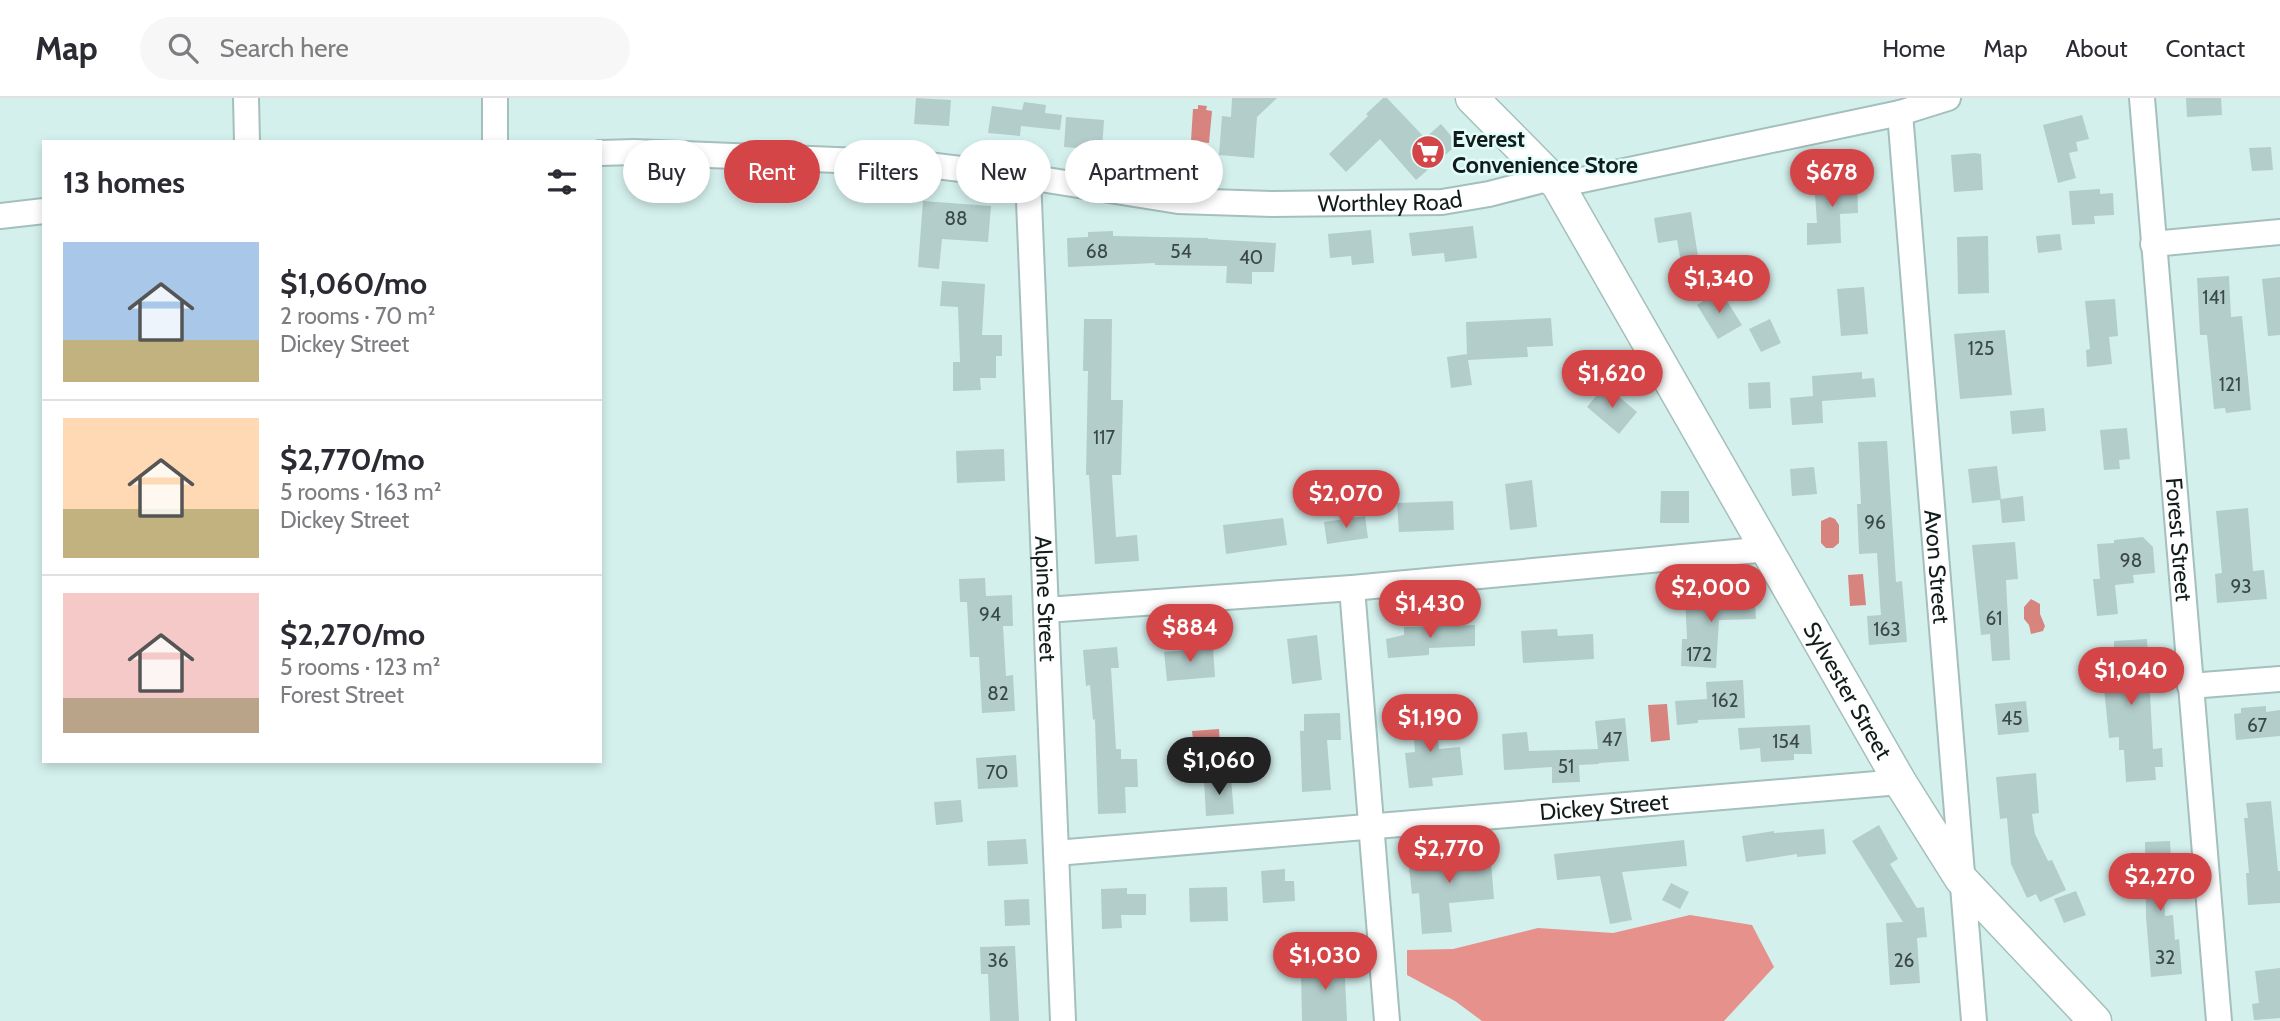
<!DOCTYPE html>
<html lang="en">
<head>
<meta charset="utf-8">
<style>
  body { margin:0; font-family:Cabin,sans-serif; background:#f7f7f7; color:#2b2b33; height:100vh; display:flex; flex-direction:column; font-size:26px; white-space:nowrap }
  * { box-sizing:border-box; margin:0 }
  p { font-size:23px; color:#7c7c81 }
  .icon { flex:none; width:38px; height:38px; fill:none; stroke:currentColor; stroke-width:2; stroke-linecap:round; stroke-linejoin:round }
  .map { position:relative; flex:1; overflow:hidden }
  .side { position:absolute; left:42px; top:42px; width:560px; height:623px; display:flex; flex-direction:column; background:#fff; border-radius:0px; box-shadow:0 4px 10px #0003 }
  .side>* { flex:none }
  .top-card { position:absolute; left:623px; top:42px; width:665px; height:63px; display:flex; gap:14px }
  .price { position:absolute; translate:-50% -60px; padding:0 16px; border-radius:24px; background:#d44548; color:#fff; font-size:23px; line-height:46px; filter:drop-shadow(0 2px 4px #0008) }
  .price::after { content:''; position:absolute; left:50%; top:42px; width:21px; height:16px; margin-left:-10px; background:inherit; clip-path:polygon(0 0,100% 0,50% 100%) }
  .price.current { background:#222; color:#fff }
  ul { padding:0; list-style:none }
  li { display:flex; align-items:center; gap:21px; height:175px; padding:0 21px }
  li+li { border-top:2px solid #e1e1e2 }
  li span { display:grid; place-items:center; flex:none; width:196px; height:140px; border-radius:0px; color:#555 }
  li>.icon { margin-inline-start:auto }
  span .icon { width:84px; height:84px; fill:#fffc; stroke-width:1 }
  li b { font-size:30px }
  h2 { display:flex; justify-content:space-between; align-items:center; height:84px; padding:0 21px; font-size:30px }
  .chip { padding:0 24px; border-radius:32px; background:#fff; box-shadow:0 4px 10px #0003; font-size:24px; line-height:63px }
  .chip.current { background:#d44548; color:#fff }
  header { display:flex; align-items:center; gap:42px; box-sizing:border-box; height:98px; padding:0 35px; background:#fff; border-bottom:2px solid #e1e1e2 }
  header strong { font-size:33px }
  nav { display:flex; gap:38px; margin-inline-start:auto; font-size:24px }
  .search { width:490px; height:63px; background:#f7f7f7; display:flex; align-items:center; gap:18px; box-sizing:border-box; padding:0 24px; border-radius:38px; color:#7c7c81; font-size:26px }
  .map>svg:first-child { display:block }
  .forest { fill:#e6918c }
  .water { fill:#d7837e }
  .building { fill:#b2cdca }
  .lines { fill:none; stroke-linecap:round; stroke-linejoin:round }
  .minor-casing { stroke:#a4bfbc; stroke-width:28 }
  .tertiary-casing { stroke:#a4bfbc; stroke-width:35 }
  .minor { stroke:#fff; stroke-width:24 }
  .tertiary { stroke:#fff; stroke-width:32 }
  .labels { text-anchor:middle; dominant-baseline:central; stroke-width:5; stroke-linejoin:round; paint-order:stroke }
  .number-label { font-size:19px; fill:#3a4847 }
  .poi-label { font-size:23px; font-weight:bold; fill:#121c1b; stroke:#e1fdfa; text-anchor:start }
  .street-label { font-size:23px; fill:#121c1b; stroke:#e1fdfa }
</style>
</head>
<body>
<header>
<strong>Map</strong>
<div class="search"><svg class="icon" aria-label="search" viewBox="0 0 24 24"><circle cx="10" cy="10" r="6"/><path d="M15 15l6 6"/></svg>Search here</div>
<nav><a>Home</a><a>Map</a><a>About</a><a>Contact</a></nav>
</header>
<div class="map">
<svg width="2280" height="923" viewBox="0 0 2280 923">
  <rect width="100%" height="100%" fill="#d4f0ed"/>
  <path class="forest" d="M1690,817l62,10 22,42 -50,54h-242l-27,-20 -48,-26v-25l46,-1 85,-21 75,5z"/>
  <path class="water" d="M1198,7l9,1 -1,4 6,1 -3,32 -18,-2 2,-32h5z
    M1830,419l5,2 4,6v18l-6,5h-7l-5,-5v-22z
    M1863,476l3,31 -16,1 -2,-31z
    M2031,501l9,5v10l5,12 -2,5 -12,3 -2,-9 -5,-6v-12z
    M1667,606l3,36 -19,2 -3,-37z
    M1219,631l1,18 -26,1 -2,-17z"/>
  <path class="building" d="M916,0l35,2 -2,26 -35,-2z
    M1232,0h45l-20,19 -3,41 -35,-3 3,-39 9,1z
    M1383,0h4l38,40 16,-14 17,20 -42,36 -36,-41 -34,33 -17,-18 39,-38 -2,-2z
    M2186,0h35l1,17 -35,2z
    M1024,4l22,3 -1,8 17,2 -2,15 -39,-4 -1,10 -32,-3 4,-27 30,4z
    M2082,17l7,24 -13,3 2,9 -9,2 7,25 -18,5 -15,-58z
    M1066,19l38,3 -2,30 -38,-3z
    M2271,49l2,23 -21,1 -3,-23z
    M1975,55l6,1 2,36 -29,2 -3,-37z
    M1857,80l1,35 -18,1 1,29 -34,2v-22h10l-3,-43z
    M2100,91v5l13,-1 1,22 -20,1 1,8 -23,1 -3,-34z
    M923,103l68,5 -3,36 -46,-3 -3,30 -21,-2z
    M1691,114l10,63 -17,3 -7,-38 -19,3 -4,-25z
    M1473,128l4,32 -32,4 -1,-9 -32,3 -3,-23z
    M1371,132l3,33 -22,2 -1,-9 -21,2 -2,-24z
    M1113,133v5l95,2v1l68,4 -2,29h-22v12l-26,-1 1,-17 -72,-1v-2l-87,4 -1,-29 21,-1v-5z
    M2060,136l2,16 -24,3 -2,-17z
    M1988,138l1,57 -31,1 -1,-57z
    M2229,178l2,41 11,-1 9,94 -25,3 -1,-5 -11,1 -7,-74h-7l-3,-57z
    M2280,179v58l-12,1 -6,-57z
    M942,183l43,3 -3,51h20v21h-6v22h-16l1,12 -28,1v-29h7l-2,-55 -18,-1z
    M1864,189l4,47 -27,2 -4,-47z
    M1720,192l22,35 -24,14 -21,-34z
    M2115,201l3,37 -9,1 3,27 -25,3 -1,-17 4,-1 -5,-48z
    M1551,220l2,28 -26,1 1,10 -60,3 4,25 -21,3 -4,-31 20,-3 -1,-32z
    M1084,221h28l-1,81h12l-2,75h-9l4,62 21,-2 2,26 -44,3 -6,-89h-3l2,-104h-5z
    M1770,221l11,24 -20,9 -12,-23z
    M2005,232l7,65 -52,4 -6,-65z
    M1862,274v7l12,-1 2,19 -54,4 1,22 -31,2 -2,-27 23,-2 -1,-20z
    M1770,284l1,26 -22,1 -1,-26z
    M1605,287l32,27 -18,22 -32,-27z
    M2044,310l2,23 -34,3 -2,-23z
    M2127,330l3,31 -11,1 1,9 -16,1 -4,-40z
    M1887,343l9,141 6,-1 5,61 -38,3 -2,-29 14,-1 -1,-14 -3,-48 -18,1 -2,-50h4l-3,-62z
    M1004,351l1,32 -48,2 -1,-32z
    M1997,368l4,33 22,-3 2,25 -23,2 -2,-23 -28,3 -4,-34z
    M1814,369l3,27 -25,2 -2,-27z
    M1532,382l5,47 -27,3 -5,-46z
    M1661,393h28v32h-29z
    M1453,403l1,29 -55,2 -2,-29z
    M2248,410l5,63 11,-1 3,29 -50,4 -2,-29 7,-1 -6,-62z
    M1365,418l3,22 -41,6 -3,-22z
    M1283,420l4,27 -61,9 -3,-29z
    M2143,439l10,10 2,26 -22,2 1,8 -19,2 3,29 -21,2 -4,-37h7l-3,-35 17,-1v-3z
    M2015,444l3,37 -12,1 4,80 -18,1 -2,-27 -9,1 -9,-90z
    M985,480l1,18 26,-1 1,31h-10l3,50 7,-1 2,36 -33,2 -3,-56h-9l-3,-55h-7l-1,-23z
    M1754,494l2,27 -37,1 -3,48 -35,-2 1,-27h5l-2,-43z
    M1475,527v21l-46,2v7l-41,3 -2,-19 18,-4v-8z
    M1557,531l1,7 35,-2 1,25 -71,4 -2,-32z
    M1317,537l5,45 -30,4 -5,-45z
    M2147,541l6,110 9,-1 1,19h-8l1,13 -30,2 -2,-32h-5v-13l-10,1 -9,-90h14v-7z
    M1117,549l2,21h-8l5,81h5v10h16l1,28h-13l1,26 -28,1 -3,-95 -2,1 -3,-35 -4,1 -3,-36z
    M1213,550l2,29 -48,4 -3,-29z
    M1743,582l2,38 -47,2v3l-21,2 -2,-24 32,-2 -1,-17z
    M2026,603l3,31 -31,3 -3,-31z
    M2266,608v6l14,-2v26l-44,4 -2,-26 7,-1v-5z
    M1435,612l4,39 21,-2 3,28 -31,3 1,8 -24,2 -4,-35 10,-1 -3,-40z
    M1340,615l1,27h-14l4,50 -29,2 -2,-61h4v-17z
    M1625,620l4,43 -30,2 -1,-7 1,8 -20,1 1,17 -28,1v-16l-48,3 -2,-36 25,-2 2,19 69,-2 -3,-28z
    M1810,627l2,29h-18v6l-33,2 -1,-14 -20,2 -2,-22z
    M1016,657l2,32 -40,2 -2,-31z
    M2036,675l3,40 -7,1 3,20 13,27 4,-1 14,30 -26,12 -4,-8 -9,4 -16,-34 -4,-46 -7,1 -4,-42z
    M1231,680l3,36 -28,2 -2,-36z
    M961,702l2,22 -27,3 -2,-23z
    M2271,703l7,70h2v32l-32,2 -2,-32h3l-5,-55h4l-2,-15z
    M1879,727l19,34 -8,5 27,44 7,-1 3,30 -10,1 3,45 -30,2 -4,-62 17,-1 -51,-81z
    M1824,731l2,25 -29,3v-3l-51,8 -4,-26 32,-5v2z
    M1026,741l2,25 -40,2 -1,-25z
    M1684,742l3,26 -65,6 10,48 -22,4 -10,-48 -43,4 -3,-26z
    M2170,743l2,37h-9l2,38 8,-1 2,25 4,-1 3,35 -31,3 -5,-60 -1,-75z
    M1490,752l4,49 -45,4 3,29 -30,2 -3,-41 -7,1 -4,-35z
    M1285,771v12h9l1,20 -32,2 -2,-32z
    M1671,785l18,9 -9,17 -18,-9z
    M1227,789l1,34 -38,1 -1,-34z
    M1127,790v6h19v21h-25l1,13 -20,1 -1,-40z
    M2076,793l10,24 -22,8 -10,-24z
    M1029,801l1,26 -25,1 -1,-26z
    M1015,848l4,75h-29l-2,-47h-7l-1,-27z
    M1344,859l3,64h-45l-1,-48 19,-1 -1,-14z
    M2280,870v50l-26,2 -2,-16 7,-1 -4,-32z"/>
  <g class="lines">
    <g class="minor-casing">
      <g id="minor">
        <path d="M246,0l1,44"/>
        <path id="s1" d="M2142,0l77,923"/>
        <path id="s2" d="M1900,15l74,908"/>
        <path d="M495,44v-44"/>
        <path id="s3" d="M600,55l34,-1 277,11 117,14 150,24 94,3 170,-2 47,-8 62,-16"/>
        <path id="s4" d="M1028,79l35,844"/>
        <path d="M1558,87l342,-72 48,-15"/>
        <path d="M0,118l44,-5"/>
        <path d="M2153,146l127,-12"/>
        <path d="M1352,490l35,433"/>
        <path d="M1046,512l306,-22 416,-39"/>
        <path d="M2190,588l90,-7"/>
        <path id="s5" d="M1056,755l844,-71"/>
      </g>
    </g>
    <g class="tertiary-casing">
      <g id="tertiary">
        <path id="s6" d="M1472,0l86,87 342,597 61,97 134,142"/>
      </g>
    </g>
    <use href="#minor" class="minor"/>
    <use href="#tertiary" class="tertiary"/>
  </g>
  <defs>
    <g id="supermarket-disc" transform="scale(1.75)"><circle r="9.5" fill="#d44548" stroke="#e1fdfa"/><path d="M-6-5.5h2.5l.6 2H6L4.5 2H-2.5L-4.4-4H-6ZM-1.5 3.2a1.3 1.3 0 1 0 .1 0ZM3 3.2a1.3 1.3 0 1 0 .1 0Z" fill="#fff"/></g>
  </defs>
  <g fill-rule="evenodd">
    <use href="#supermarket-disc" x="1428" y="54"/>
  </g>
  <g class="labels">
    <g class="number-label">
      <text x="956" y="120">88</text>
      <text x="1097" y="153">68</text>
      <text x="1181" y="153">54</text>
      <text x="1251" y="159">40</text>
      <text x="2214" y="199">141</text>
      <text x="1981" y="250">125</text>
      <text x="2230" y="286">121</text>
      <text x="1104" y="339">117</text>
      <text x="1875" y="424">96</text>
      <text x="2131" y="462">98</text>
      <text x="2241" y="488">93</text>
      <text x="990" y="516">94</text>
      <text x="1994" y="520">61</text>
      <text x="1887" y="531">163</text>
      <text x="1699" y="556">172</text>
      <text x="998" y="595">82</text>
      <text x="1725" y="602">162</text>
      <text x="2012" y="620">45</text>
      <text x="2257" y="627">67</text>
      <text x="1612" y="641">47</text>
      <text x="1786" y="643">154</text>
      <text x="1566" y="668">51</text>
      <text x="997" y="674">70</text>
      <text x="2165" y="859">32</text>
      <text x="998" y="862">36</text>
      <text x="1904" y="862">26</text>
    </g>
    <g class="poi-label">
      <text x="1452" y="41">Everest<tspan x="1452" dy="26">Convenience Store</tspan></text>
    </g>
    <g class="street-label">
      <text stroke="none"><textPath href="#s3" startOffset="793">Worthley Road</textPath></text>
      <text stroke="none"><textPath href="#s1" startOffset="443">Forest Street</textPath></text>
      <text stroke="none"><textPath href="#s2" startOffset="455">Avon Street</textPath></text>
      <text stroke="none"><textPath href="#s4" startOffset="422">Alpine Street</textPath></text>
      <text stroke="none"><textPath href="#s6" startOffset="705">Sylvester Street</textPath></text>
      <text stroke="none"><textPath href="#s5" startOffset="550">Dickey Street</textPath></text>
    </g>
  </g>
</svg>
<b class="price" style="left:1832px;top:111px">$678</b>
<b class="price" style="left:1719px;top:217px">$1,340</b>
<b class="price" style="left:1612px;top:312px">$1,620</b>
<b class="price" style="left:1346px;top:432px">$2,070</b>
<b class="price" style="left:1711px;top:526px">$2,000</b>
<b class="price" style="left:1430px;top:542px">$1,430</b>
<b class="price" style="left:1190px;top:566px">$884</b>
<b class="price" style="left:2131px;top:609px">$1,040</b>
<b class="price" style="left:1430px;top:656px">$1,190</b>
<b class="price current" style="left:1219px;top:699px">$1,060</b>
<b class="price" style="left:1449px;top:787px">$2,770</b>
<b class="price" style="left:2160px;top:815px">$2,270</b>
<b class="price" style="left:1325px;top:894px">$1,030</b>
<div class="top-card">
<a class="chip">Buy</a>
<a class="chip current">Rent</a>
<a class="chip">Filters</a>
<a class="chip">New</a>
<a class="chip">Apartment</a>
</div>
<section class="side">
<h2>13 homes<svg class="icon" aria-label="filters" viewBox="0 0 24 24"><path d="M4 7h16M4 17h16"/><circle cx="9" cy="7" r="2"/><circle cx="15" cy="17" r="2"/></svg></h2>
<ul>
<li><span style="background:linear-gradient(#a9c7e8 70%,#c2b280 0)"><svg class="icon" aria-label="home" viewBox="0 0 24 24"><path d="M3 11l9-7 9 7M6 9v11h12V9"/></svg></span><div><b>$1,060/mo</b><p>2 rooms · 70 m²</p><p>Dickey Street</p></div></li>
<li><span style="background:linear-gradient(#ffd9b3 65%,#c2b280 0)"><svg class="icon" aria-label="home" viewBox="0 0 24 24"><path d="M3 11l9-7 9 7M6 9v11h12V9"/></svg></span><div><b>$2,770/mo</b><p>5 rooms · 163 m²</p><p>Dickey Street</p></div></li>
<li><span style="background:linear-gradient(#f6c9c9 75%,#b9a48a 0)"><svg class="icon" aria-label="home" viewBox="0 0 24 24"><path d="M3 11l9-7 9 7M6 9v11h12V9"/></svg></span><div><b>$2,270/mo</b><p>5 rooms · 123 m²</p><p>Forest Street</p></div></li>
</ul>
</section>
</div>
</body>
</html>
